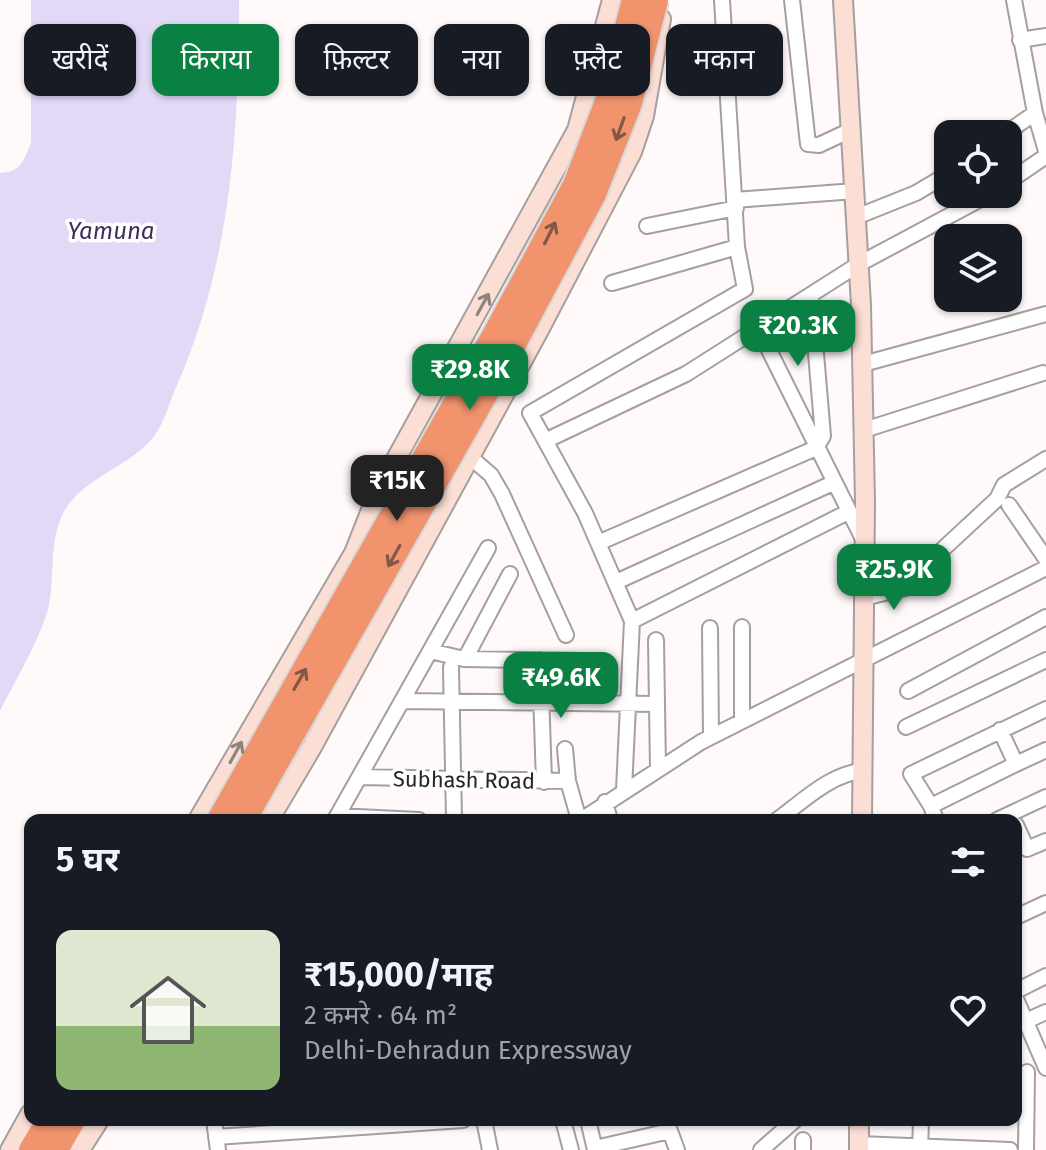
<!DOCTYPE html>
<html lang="hi">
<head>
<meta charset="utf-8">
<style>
  body { margin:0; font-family:"Fira Sans","Noto Sans Devanagari",sans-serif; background:#20242c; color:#f1f3f6; height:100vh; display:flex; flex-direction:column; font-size:30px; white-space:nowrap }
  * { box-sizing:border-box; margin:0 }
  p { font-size:26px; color:#9ea1a6 }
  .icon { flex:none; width:44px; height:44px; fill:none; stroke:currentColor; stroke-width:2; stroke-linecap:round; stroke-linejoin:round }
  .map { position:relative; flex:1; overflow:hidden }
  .side { position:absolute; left:24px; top:814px; width:998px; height:312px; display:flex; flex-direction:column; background:#171b24; border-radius:16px; box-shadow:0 2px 6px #0004 }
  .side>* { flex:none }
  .hud { position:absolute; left:24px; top:24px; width:998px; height:72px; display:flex; gap:16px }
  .buttons { position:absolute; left:934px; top:120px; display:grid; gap:16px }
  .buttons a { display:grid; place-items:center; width:88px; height:88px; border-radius:16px; background:#171b24; box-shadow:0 2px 6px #0004; font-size:40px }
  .price { position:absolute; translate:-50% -68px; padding:0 18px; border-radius:16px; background:#0b8043; color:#fff; font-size:26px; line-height:52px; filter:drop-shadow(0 2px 4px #0008) }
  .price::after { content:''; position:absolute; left:50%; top:48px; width:24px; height:18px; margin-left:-12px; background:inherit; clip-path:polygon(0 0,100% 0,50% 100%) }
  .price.on { background:#222; color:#fff }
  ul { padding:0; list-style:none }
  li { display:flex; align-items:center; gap:24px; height:200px; padding:0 32px }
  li+li { border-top:2px solid #363941 }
  li span { display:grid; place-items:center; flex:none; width:224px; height:160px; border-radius:16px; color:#555 }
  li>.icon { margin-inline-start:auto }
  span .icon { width:96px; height:96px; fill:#fffc; stroke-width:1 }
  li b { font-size:34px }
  h2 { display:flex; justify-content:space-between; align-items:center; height:96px; padding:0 32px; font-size:34px }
  .pill { padding:0 28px; border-radius:16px; background:#171b24; box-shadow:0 2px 6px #0004; font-size:28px; line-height:72px }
  .pill.on { background:#0b8043; color:#fff }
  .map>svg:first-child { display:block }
  .water { fill:#e2d9f7 }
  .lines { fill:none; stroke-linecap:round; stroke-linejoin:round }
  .street-casing { stroke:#a69fa0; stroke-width:18 }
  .secondary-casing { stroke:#a69fa0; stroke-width:22 }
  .highway-casing { stroke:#d8d8d8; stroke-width:28 }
  .street { stroke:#fff; stroke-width:14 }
  .secondary { stroke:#fbdfd4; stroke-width:18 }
  .highway { stroke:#f1946e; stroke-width:24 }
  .highway-bridge-casing { stroke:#d8d8d8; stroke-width:28; stroke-linecap:butt }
  .highway-bridge { stroke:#f1946e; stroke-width:24 }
  .oneway { stroke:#825746 }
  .oneway2 { stroke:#91827c }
  .labels { text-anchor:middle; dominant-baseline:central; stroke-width:7; stroke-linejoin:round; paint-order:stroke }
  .street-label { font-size:22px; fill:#272525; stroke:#fff }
  .water-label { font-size:24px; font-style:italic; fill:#3e3059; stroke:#fff }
</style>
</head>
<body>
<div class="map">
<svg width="1046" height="1150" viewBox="0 0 1046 1150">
  <rect width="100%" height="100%" fill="#fff9fa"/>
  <path class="water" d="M31,0h208c0,132 -8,262 -62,385 -7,15 -12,36 -22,50 -24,33 -78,43 -94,83 -13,30 -5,64 -14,95 -11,34 -32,67 -47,98v-538c20,0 25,-14 31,-31z"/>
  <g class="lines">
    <g class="street-casing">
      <path id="street" d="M792,0l16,144 11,1 32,-15
        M1014,0l21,113 11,38
        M1020,40l26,-4
        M1005,134l30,-21
        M1008,182l38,-26
        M735,200l120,-9
        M856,217l60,-24 32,-19
        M647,226l89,-18
        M612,283l125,-36
        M769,350l96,193
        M863,364l183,-50
        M864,430l179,-57
        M547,440l139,-66 173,-110 131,-70
        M469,456l22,19 11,19 64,141
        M1009,505l37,54
        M598,543l218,-95 7,-12 -12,-141
        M616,582l217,-99
        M864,598l49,-12 29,-36 55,-51 7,-14 42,-26
        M632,621l216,-109
        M710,628l1,109
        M656,640l2,129
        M430,651l34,8 121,2
        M465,659l45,-85
        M540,660l4,122
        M451,667l3,153
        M908,691l138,-74
        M403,701l254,3
        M742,721v-94
        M906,727l140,-67
        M1000,730l16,34 30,-14
        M565,749l3,32 11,39
        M360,777l208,4
        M624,790l8,-169 -47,-108 -55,-100 215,-124 -8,-42 -15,-247
        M605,802l5,18
        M931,806l85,-42
        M337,816l82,4
        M335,820l153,-272
        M581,820l120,-78 345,-174
        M777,820c25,-18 54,-47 86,-49
        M936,820l-5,-14 -20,-32 135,-65
        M997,820l49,-23
        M1016,825l11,24 19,-8
        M1016,917l30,-14
        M1016,991l30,-15
        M1016,999l30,69
        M1026,1021l20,-9
        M214,1120l4,30
        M484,1120l6,30
        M563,1120l8,30
        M588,1120l7,30
        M666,1120l11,30
        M216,1137l247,-17
        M859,1144l151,6
        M595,1148l75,-17
        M761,1150l34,-30
        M803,1150v-10
        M920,1150l1,-30
        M1026,1150l1,-78"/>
    </g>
    <g class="secondary-casing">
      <path id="secondary" d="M843,0l18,305 4,197 -3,318
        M198,820l156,-267 25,-63 198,-360 35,-130
        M269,820l43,-73 226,-415 94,-180 12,-36 17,-97
        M10,1150l20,-36
        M80,1150l19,-30
        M859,1150v-30"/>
    </g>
    <g class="highway-casing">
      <path id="highway" d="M31,1150l18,-30
        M56,1150l17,-30"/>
    </g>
    <use href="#street" class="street"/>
    <use href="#secondary" class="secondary"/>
    <use href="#highway" class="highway"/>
    <g class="highway-bridge-casing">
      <path id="highway-bridge" d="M219,820l277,-488 79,-147 34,-89 25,-96
        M244,820l271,-478 79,-148 36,-91 26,-103"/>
    </g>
    <use href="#highway-bridge" class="highway-bridge"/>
  </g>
  <defs><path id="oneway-shaft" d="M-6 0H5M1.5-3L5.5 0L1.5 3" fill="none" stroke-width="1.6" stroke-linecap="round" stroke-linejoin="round" transform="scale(2)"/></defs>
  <g class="oneway">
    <use href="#oneway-shaft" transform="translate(620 129) rotate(110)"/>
    <use href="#oneway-shaft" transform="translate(550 233) rotate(-63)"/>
    <use href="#oneway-shaft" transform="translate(394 556) rotate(119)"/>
    <use href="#oneway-shaft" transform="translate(300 679) rotate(-60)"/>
  </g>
  <g class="oneway2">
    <use href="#oneway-shaft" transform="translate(483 304) rotate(-61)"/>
    <use href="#oneway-shaft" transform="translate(236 752) rotate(-61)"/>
  </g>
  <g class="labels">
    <g class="street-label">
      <text transform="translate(464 780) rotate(1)">Subhash Road</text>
    </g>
    <g class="water-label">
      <text x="111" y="231">Yamuna</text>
    </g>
  </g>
</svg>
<div class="buttons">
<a><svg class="icon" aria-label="locate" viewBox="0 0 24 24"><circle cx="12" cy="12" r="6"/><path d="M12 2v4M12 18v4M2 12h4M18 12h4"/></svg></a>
<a><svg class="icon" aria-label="layers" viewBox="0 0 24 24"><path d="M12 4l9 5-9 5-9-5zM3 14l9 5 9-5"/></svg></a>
</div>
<b class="price" style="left:798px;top:368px">₹20.3K</b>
<b class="price" style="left:470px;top:412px">₹29.8K</b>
<b class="price on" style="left:397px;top:523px">₹15K</b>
<b class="price" style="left:894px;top:612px">₹25.9K</b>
<b class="price" style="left:561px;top:720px">₹49.6K</b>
<div class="hud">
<a class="pill">खरीदें</a>
<a class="pill on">किराया</a>
<a class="pill">फ़िल्टर</a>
<a class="pill">नया</a>
<a class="pill">फ़्लैट</a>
<a class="pill">मकान</a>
</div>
<section class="side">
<h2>5 घर<svg class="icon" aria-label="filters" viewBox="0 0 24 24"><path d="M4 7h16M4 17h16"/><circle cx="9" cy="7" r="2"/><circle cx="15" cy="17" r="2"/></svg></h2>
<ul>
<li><span style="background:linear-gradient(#dfe7d0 60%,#8fb573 0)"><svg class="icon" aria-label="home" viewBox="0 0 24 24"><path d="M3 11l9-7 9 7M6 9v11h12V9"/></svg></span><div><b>₹15,000/माह</b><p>2 कमरे · 64 m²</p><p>Delhi-Dehradun Expressway</p></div><svg class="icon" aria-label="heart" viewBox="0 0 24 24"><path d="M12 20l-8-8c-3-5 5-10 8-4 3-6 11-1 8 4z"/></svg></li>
</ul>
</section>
</div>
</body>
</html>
